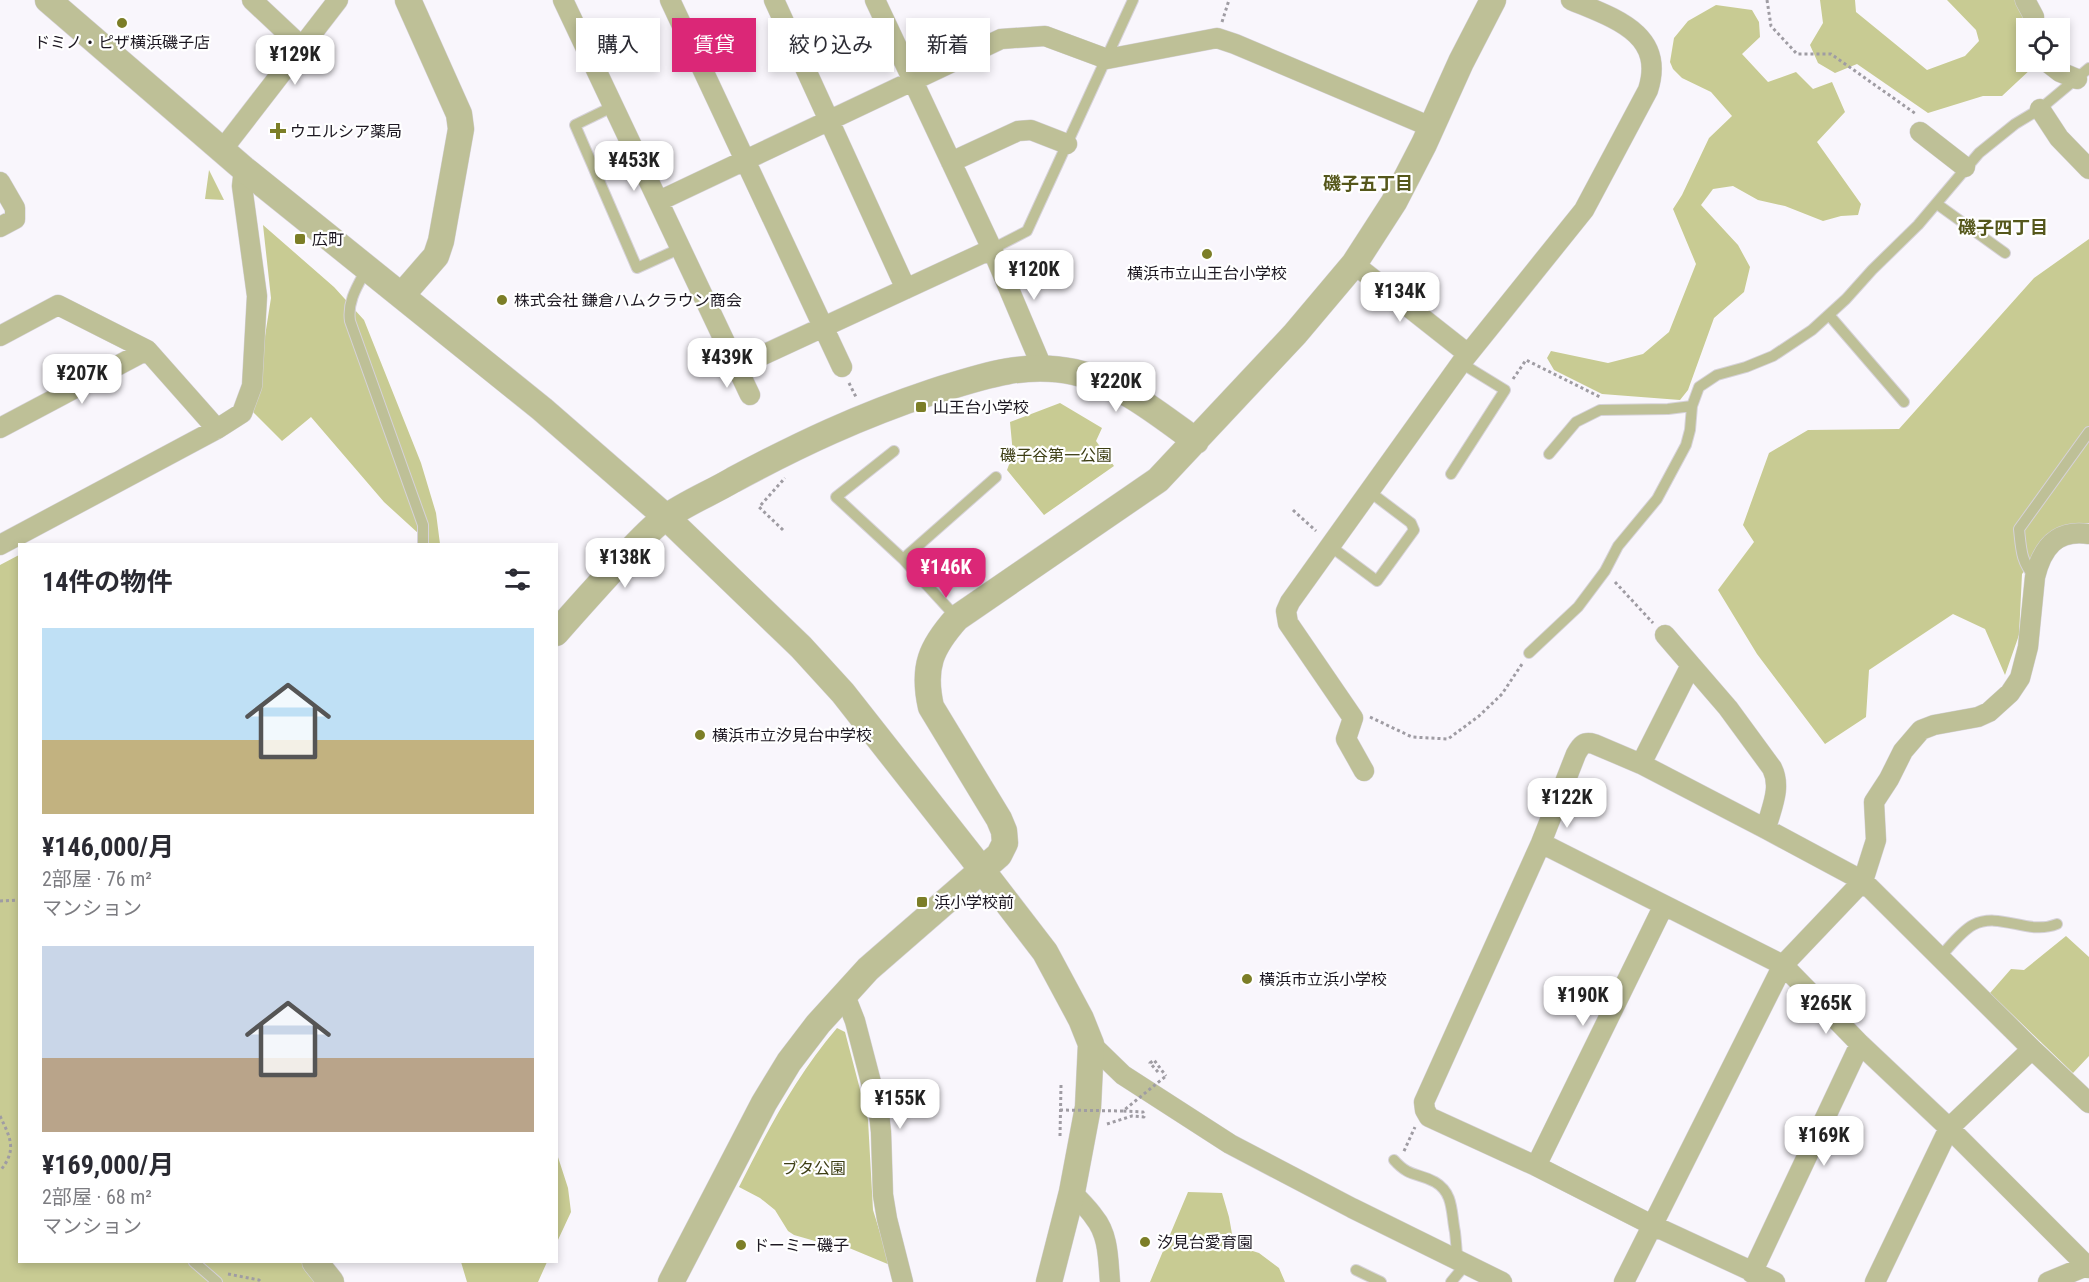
<!DOCTYPE html>
<html lang="ja">
<head>
<meta charset="utf-8">
<style>
  body { margin:0; font-family:"Roboto Condensed","Noto Sans JP",sans-serif; background:#f7f7f7; color:#2b2b33; height:100vh; display:flex; flex-direction:column; font-size:22px; white-space:nowrap }
  * { box-sizing:border-box; margin:0 }
  p { font-size:20px; color:#7c7c81 }
  .icon { flex:none; width:33px; height:33px; fill:none; stroke:currentColor; stroke-width:2; stroke-linecap:round; stroke-linejoin:round }
  .map { position:relative; flex:1; overflow:hidden }
  .details { position:absolute; left:18px; top:543px; width:540px; height:720px; display:flex; flex-direction:column; background:#fff; border-radius:0px; box-shadow:0 3px 9px #0003 }
  .details>* { flex:none }
  .guide { position:absolute; left:576px; top:18px; width:570px; height:54px; display:flex; gap:12px }
  .buttons { position:absolute; left:2016px; top:18px; display:grid; gap:12px }
  .buttons a { display:grid; place-items:center; width:54px; height:54px; border-radius:0px; background:#fff; box-shadow:0 3px 9px #0003; font-size:30px }
  .price { position:absolute; translate:-50% -51px; padding:0 14px; border-radius:12px; background:#fff; color:#222; font-size:20px; line-height:39px; filter:drop-shadow(0 2px 3px #0008) }
  .price::after { content:''; position:absolute; left:50%; top:36px; width:18px; height:14px; margin-left:-9px; background:inherit; clip-path:polygon(0 0,100% 0,50% 100%) }
  .price.selected { background:#db2777; color:#fff }
  ul { padding:0; list-style:none }
  li { display:grid; align-content:center; gap:12px; height:318px; padding:0 24px }
  li span { display:grid; place-items:center; height:186px; border-radius:0px; color:#555 }
  li>.icon { margin-inline-start:auto }
  span .icon { width:108px; height:108px; fill:#fffc; stroke-width:1 }
  li b { font-size:26px }
  h2 { display:flex; justify-content:space-between; align-items:center; height:72px; padding:0 24px; font-size:26px }
  .chip { padding:0 21px; border-radius:0px; background:#fff; box-shadow:0 3px 9px #0003; font-size:21px; line-height:54px }
  .chip.selected { background:#db2777; color:#fff }
  .map>svg:first-child { display:block }
  .green { fill:#c8cb93 }
  .lines { fill:none; stroke-linecap:round; stroke-linejoin:round }
  .service-casing { stroke:#d6d2d9; stroke-width:12 }
  .minor-casing { stroke:#d6d2d9; stroke-width:21 }
  .tertiary-casing { stroke:#d6d2d9; stroke-width:27 }
  .path { stroke:#9f9ca3; stroke-width:3; stroke-dasharray:3 3; stroke-linecap:butt }
  .service { stroke:#bec097; stroke-width:10 }
  .minor { stroke:#bec097; stroke-width:20 }
  .tertiary { stroke:#bec097; stroke-width:26 }
  .path-bridge { stroke:#9f9ca3; stroke-width:3; stroke-dasharray:3 3; stroke-linecap:butt }
  .poi-dot { fill:#7c7e27; stroke:#fff; stroke-width:2 }
  .labels { text-anchor:middle; dominant-baseline:central; stroke-width:4.5; stroke-linejoin:round; paint-order:stroke }
  .poi-label { font-size:16px; fill:#1d1822; stroke:#fff; text-anchor:start }
  .park-label { font-size:16px; fill:#3d3e14; stroke:#fff }
  .neighbourhood-label { font-size:18px; font-weight:bold; fill:#55571b; stroke:#fff }
</style>
</head>
<body>
<div class="map">
<svg width="2089" height="1282" viewBox="0 0 2089 1282">
  <rect width="100%" height="100%" fill="#f9f6fc"/>
  <path class="green" d="M1820,0h35l1,12 71,58 38,-14 14,-15 -3,-11 -29,-30h71l10,27 -2,35h5l1,6 -30,28h-19l-55,17 -71,-49 -22,9 -17,-10 -8,-18 13,-22z
    M1716,5l36,5 7,12 1,15 -18,17 26,28 28,-10 17,17 19,-7 13,30 -28,30 44,62 -3,11 -17,1 -18,5 -38,-15 -27,-6 -25,-14 -20,3 -12,16 37,40 12,22 -6,25 -30,26 -26,72 -8,10 -78,-6 -48,-24 -7,-12 4,-7 57,12 35,-9 26,-22 27,-68 -23,-55 9,-14 27,-57 23,-22 -21,-24 -29,-14 -9,-9 -3,-7 4,-24 14,-17z
    M209,170l15,30 -19,-1z
    M263,225l71,62 30,33 57,143 15,50 4,31h-10l-46,-42 -73,-85 -29,24 -29,-29 18,-114z
    M2089,239v284l-31,5 -36,46 -3,61 -14,40 -20,-46 -32,-15 -84,56 -3,47 -41,27 -68,-90 -39,-64 36,-48 -11,-17 26,-72 39,-23 91,-1 135,-151z
    M1060,403l42,25 -6,13 18,25 -70,49 -37,-45 6,-16 -3,-32z
    M19,555l1,707h281l16,20h-317v-717z
    M2066,936l23,21v99l-16,17 -83,-80 21,-24 13,1z
    M837,1028l8,4 23,88 5,90 17,55 -60,-25 -15,1 -21,-6 -6,-4 -13,-21 -15,-12 -21,-11c28,-56 57,-111 98,-159z
    M557,1154l11,34 3,24 -14,30z
    M1188,1192l34,1 7,24 5,28 25,8 20,15 6,14h-135z
    M461,1262h86l-9,20h-71z"/>
  <g class="lines">
    <g class="service-casing">
      <path id="service" d="M614,106l-39,19 62,143 44,-20
        M1937,204l68,49
        M992,249l35,-18 106,-231
        M367,268c-9,17 -20,33 -17,53l73,204v19
        M1829,315l75,87
        M894,451l-58,46 67,62 54,59
        M1549,454l27,-32 24,-12 68,-1 24,-3
        M1451,474l54,-84 -44,-27
        M1330,546l47,35 37,-51 -3,-7 -41,-31
        M903,559l93,-82
        M2035,577c-14,-14 -14,-29 -16,-48l70,-97
        M1529,653l49,-46 27,-36 13,-25 39,-47 29,-54 4,-15 2,-24 7,-19 18,-12 29,-8 27,-11 39,-26 34,-31 26,-29 46,-45 61,-72 36,-29 25,-15 49,-41
        M1939,958c10,-10 21,-26 34,-33 27,-14 55,11 84,-1
        M1394,1160c16,18 23,12 41,22 19,11 16,31 20,50 1,10 2,18 2,28
        M194,1262l23,20
        M1356,1270l25,12
        M1451,1282l15,-18"/>
    </g>
    <g class="minor-casing">
      <path id="minor" d="M252,0l50,47
        M563,0l187,395
        M670,0l172,367
        M774,0l132,289
        M875,0l117,249 50,118
        M2025,0l9,17v11
        M2047,62l13,10 17,7
        M2040,109l19,29 30,31
        M1920,132l45,35
        M222,150l116,-150
        M951,162l67,-31 13,-1 36,14
        M0,182l15,26v11l-15,8
        M659,201l342,-162 44,-3 62,23 110,-21 18,6 196,83
        M1354,264l114,90
        M0,336l58,-31 89,45 70,79
        M737,367l255,-118
        M0,428l147,-78
        M0,545l217,-116 25,-16 10,-27 5,-90 -15,-110 2,-17
        M1665,635l63,73 44,60c10,20 -1,40 -6,61
        M1641,764l50,-99
        M1364,771l-18,-32 7,-21 -65,-95 -2,-12 4,-9 171,-239 123,-153 64,-120c18,-57 -35,-72 -77,-90
        M1541,843l242,122 77,79 89,84 140,140
        M844,993l11,28 24,92 2,19 2,63 4,24 16,63
        M1091,1044l32,31 107,69 122,64 150,74
        M1536,1166l128,-261
        M1072,1192c7,8 16,16 22,25 15,18 14,43 16,65
        M1752,1273l108,-229
        M1624,1282l159,-317 80,-84 13,-41 -2,-38 15,-23 14,-28 18,-21 13,-5 44,-8 11,-5 21,-19 10,-15 8,-31 7,-70c7,-29 21,-48 54,-43
        M1775,1282l-123,-57 -116,-59 -107,-49 -4,-7 -1,-8 117,-259 35,-89c5,-9 8,-13 18,-10l47,20 125,65 97,52 169,168 57,54
        M1875,1282l74,-154 83,-79
        M2048,1282l41,-17"/>
    </g>
    <g class="tertiary-casing">
      <path id="tertiary" d="M48,0l196,169 298,240 124,108 135,130 42,46 129,164 73,95 36,67 10,25 -3,63 -16,85 -23,90
        M402,295l34,-39 5,-15 20,-112 -2,-15 -51,-114
        M556,633c20,-23 40,-45 61,-68 15,-16 30,-34 48,-47 21,-15 46,-25 68,-38 67,-36 127,-64 199,-88 48,-15 92,-31 142,-20 45,9 86,43 122,69
        M315,1262l16,20
        M671,1282l93,-179 25,-41 29,-38 50,-55 131,-114 6,-12 -1,-12 -5,-12 -68,-112c-9,-40 0,-60 26,-89l201,-138 137,-146 59,-70 40,-62 30,-58 37,-82 32,-62"/>
    </g>
    <path class="path" d="M1767,0l4,26 26,28h34l85,60
      M1222,22l7,-22
      M1513,379l13,-19 74,37
      M849,383l8,16
      M1293,510l23,21
      M783,530l-24,-23 26,-29
      M1615,582l38,41
      M1370,717l42,20 36,2 31,-23 23,-22 20,-30
      M0,901l20,-1
      M1158,1072l-8,-9 4,-3 12,16
      M0,1116c11,23 17,34 0,55
      M1107,1124l25,-8 12,1 -1,-5 -20,-1
      M1060,1136l1,-51
      M1404,1151l11,-24
      M228,1274l31,6 2,2"/>
    <use href="#service" class="service"/>
    <use href="#minor" class="minor"/>
    <use href="#tertiary" class="tertiary"/>
    <path class="path-bridge" d="M1060,1110l63,1 43,-35"/>
  </g>
  <g class="poi-dot">
    <circle cx="122" cy="23" r="6"/>
    <path d="M275 122h6v6h6v6h-6v6h-6v-6h-6v-6h6z"/>
    <rect x="294" y="233" width="12" height="12" rx="3"/>
    <circle cx="1207" cy="254" r="6"/>
    <circle cx="502" cy="300" r="6"/>
    <rect x="915" y="401" width="12" height="12" rx="3"/>
    <circle cx="700" cy="735" r="6"/>
    <rect x="916" y="896" width="12" height="12" rx="3"/>
    <circle cx="1247" cy="979" r="6"/>
    <circle cx="1145" cy="1242" r="6"/>
    <circle cx="741" cy="1245" r="6"/>
  </g>
  <g class="labels">
    <g class="poi-label">
      <text x="122" y="42" text-anchor="middle">ドミノ・ピザ横浜磯子店</text>
      <text x="290" y="131">ウエルシア薬局</text>
      <text x="312" y="239">広町</text>
      <text x="1207" y="273" text-anchor="middle">横浜市立山王台小学校</text>
      <text x="514" y="300">株式会社 鎌倉ハムクラウン商会</text>
      <text x="933" y="407">山王台小学校</text>
      <text x="712" y="735">横浜市立汐見台中学校</text>
      <text x="934" y="902">浜小学校前</text>
      <text x="1259" y="979">横浜市立浜小学校</text>
      <text x="1157" y="1242">汐見台愛育園</text>
      <text x="753" y="1245">ドーミー磯子</text>
    </g>
    <g class="park-label">
      <text x="1056" y="455">磯子谷第一公園</text>
      <text x="814" y="1168">ブタ公園</text>
    </g>
    <g class="neighbourhood-label">
      <text x="1368" y="183">磯子五丁目</text>
      <text x="2003" y="227">磯子四丁目</text>
    </g>
  </g>
</svg>
<div class="buttons">
<a><svg class="icon" aria-label="locate" viewBox="0 0 24 24"><circle cx="12" cy="12" r="6"/><path d="M12 2v4M12 18v4M2 12h4M18 12h4"/></svg></a>
</div>
<b class="price" style="left:295px;top:86px">¥129K</b>
<b class="price" style="left:634px;top:192px">¥453K</b>
<b class="price" style="left:1034px;top:301px">¥120K</b>
<b class="price" style="left:1400px;top:323px">¥134K</b>
<b class="price" style="left:727px;top:389px">¥439K</b>
<b class="price" style="left:82px;top:405px">¥207K</b>
<b class="price" style="left:1116px;top:413px">¥220K</b>
<b class="price" style="left:625px;top:589px">¥138K</b>
<b class="price selected" style="left:946px;top:599px">¥146K</b>
<b class="price" style="left:1567px;top:829px">¥122K</b>
<b class="price" style="left:1583px;top:1027px">¥190K</b>
<b class="price" style="left:1826px;top:1035px">¥265K</b>
<b class="price" style="left:900px;top:1130px">¥155K</b>
<b class="price" style="left:1824px;top:1167px">¥169K</b>
<div class="guide">
<a class="chip">購入</a>
<a class="chip selected">賃貸</a>
<a class="chip">絞り込み</a>
<a class="chip">新着</a>
</div>
<section class="details">
<h2>14件の物件<svg class="icon" aria-label="filters" viewBox="0 0 24 24"><path d="M4 7h16M4 17h16"/><circle cx="9" cy="7" r="2"/><circle cx="15" cy="17" r="2"/></svg></h2>
<ul>
<li><span style="background:linear-gradient(#bfe0f5 60%,#c2b280 0)"><svg class="icon" aria-label="home" viewBox="0 0 24 24"><path d="M3 11l9-7 9 7M6 9v11h12V9"/></svg></span><div><b>¥146,000/月</b><p>2部屋 · 76 m²</p><p>マンション</p></div></li>
<li><span style="background:linear-gradient(#c9d6e8 60%,#b9a48a 0)"><svg class="icon" aria-label="home" viewBox="0 0 24 24"><path d="M3 11l9-7 9 7M6 9v11h12V9"/></svg></span><div><b>¥169,000/月</b><p>2部屋 · 68 m²</p><p>マンション</p></div></li>
</ul>
</section>
</div>
</body>
</html>
